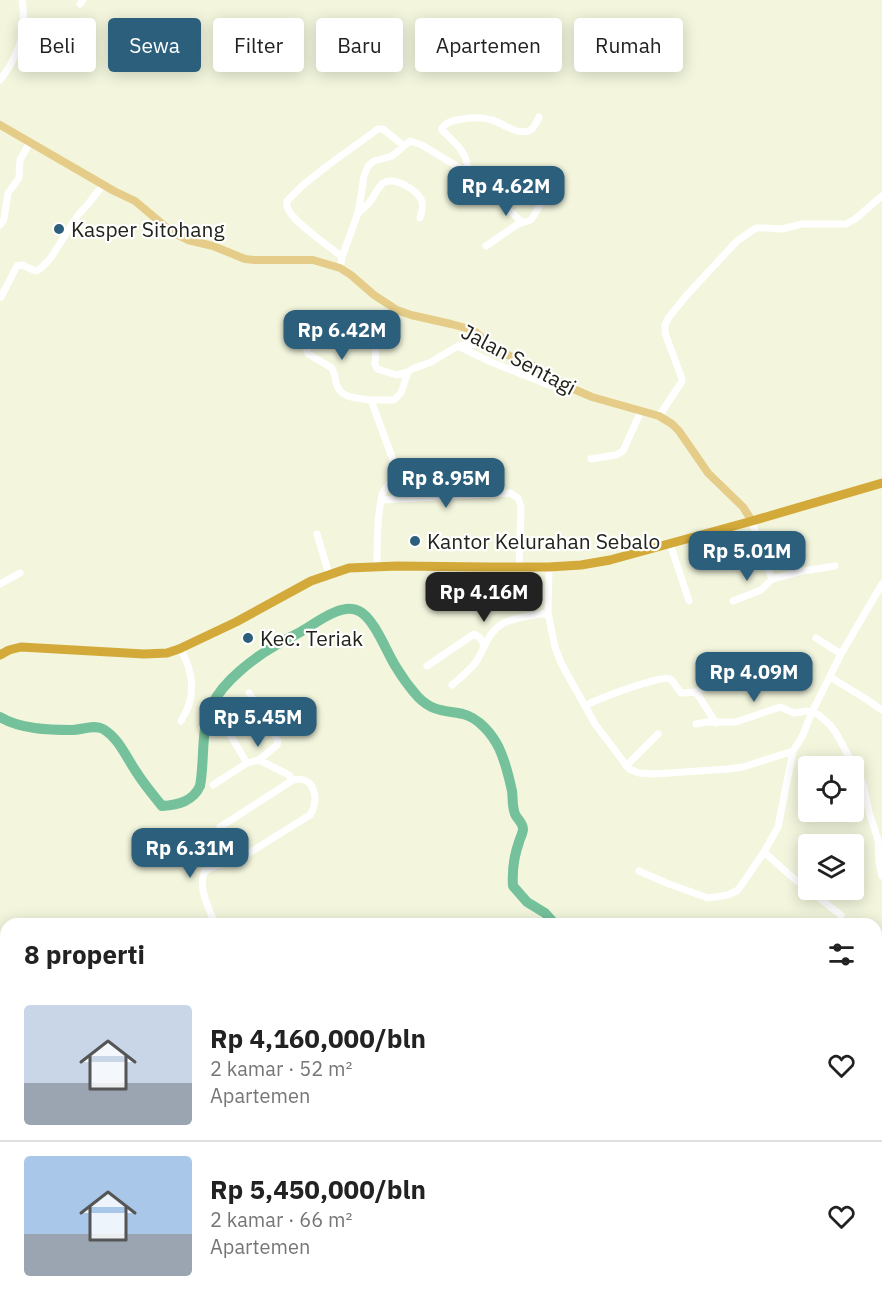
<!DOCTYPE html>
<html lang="id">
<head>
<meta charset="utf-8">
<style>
  body { margin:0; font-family:"IBM Plex Sans",sans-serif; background:#f2f2f2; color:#222; height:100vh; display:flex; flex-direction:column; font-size:22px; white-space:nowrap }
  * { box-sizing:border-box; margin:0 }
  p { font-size:20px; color:#767676 }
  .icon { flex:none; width:33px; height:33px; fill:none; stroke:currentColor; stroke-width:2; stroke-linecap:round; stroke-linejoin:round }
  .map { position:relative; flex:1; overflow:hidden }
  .sheet { position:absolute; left:0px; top:918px; width:882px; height:386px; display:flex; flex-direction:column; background:#fff; border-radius:18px 18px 0 0; box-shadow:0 3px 15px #0003 }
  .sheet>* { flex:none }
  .banner { position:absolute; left:18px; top:18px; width:846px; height:54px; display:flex; gap:12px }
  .buttons { position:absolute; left:798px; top:756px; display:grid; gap:12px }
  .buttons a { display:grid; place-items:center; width:66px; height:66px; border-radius:6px; background:#fff; box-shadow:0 3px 15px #0003; font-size:30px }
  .price { position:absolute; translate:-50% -51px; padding:0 14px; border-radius:12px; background:#2b5f7c; color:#fff; font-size:20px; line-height:39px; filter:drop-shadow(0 2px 3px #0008) }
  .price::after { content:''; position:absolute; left:50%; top:36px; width:18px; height:14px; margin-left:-9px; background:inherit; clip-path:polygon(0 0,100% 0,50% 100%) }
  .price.active { background:#222; color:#fff }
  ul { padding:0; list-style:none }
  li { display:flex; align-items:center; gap:18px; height:150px; padding:0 24px }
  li+li { border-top:2px solid #e0e0e0 }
  li span { display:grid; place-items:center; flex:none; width:168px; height:120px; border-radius:6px; color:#555 }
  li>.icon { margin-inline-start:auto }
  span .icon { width:72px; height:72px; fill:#fffc; stroke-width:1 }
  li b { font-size:26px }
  h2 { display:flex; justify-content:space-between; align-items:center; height:72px; padding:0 24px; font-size:26px }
  .pill { padding:0 21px; border-radius:6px; background:#fff; box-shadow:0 3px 15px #0003; font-size:21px; line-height:54px }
  .pill.active { background:#2b5f7c; color:#fff }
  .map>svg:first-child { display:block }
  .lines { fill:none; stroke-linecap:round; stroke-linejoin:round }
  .river { stroke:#75c19b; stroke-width:10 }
  .minor { stroke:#fff; stroke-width:7 }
  .major { stroke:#e5cc88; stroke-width:8 }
  .highway { stroke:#d3aa39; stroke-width:9 }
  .poi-dot { fill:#2b5f7c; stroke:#fff; stroke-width:2 }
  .labels { text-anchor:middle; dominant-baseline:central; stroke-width:4.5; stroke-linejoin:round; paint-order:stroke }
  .poi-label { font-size:21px; fill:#22231a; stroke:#fff; text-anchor:start }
  .street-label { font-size:21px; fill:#22231a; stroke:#fff }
</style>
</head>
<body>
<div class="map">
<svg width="882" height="1303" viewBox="0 0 882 1303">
  <rect width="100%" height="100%" fill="#f3f6dd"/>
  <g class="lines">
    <path class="river" d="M0,717c20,12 48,13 72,13 10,0 22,-6 31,-1 16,9 24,30 34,44 7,11 16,22 25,33 17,-1 31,-5 38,-20 5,-26 0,-56 12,-81 11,-24 43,-48 66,-61 7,-5 16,-8 24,-13 14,-8 40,-29 57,-20 15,7 28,42 37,56 6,10 14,21 22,30 15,15 26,13 45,17 16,4 29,20 36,34 6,13 10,29 13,43 1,7 0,15 3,23 2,5 8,9 8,15 0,4 -3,9 -4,13 -5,14 -7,29 -6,44l14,16 18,11 10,11
      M876,1053l6,-2"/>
    <path class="minor" d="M80,4l3,-4
      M0,80c19,-24 27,-49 22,-80
      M468,173c0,-21 -12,-29 -26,-43v-2c6,-7 13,-8 21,-9 10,-2 19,-2 29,1 11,3 28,18 40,9 3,-3 5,-8 7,-12
      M358,213c5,-4 10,-8 14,-14 3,-5 6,-12 11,-16 11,-7 32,6 38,16 3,6 1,13 -1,19
      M0,225l4,-6 4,-26 11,-15 1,-18 10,-18
      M486,246l32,-22 13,-4 10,-16
      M342,257c-14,-12 -45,-32 -53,-46 -3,-4 -2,-5 -2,-10l16,-16 24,-19 51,-37h5l21,17
      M340,268l2,-11 16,-44 6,-37 4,-10 6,-5 18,-5 18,-15 12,4 46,28 54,49
      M1,297l16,-31 5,-1 14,6 5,-3 9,-9 28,-44 10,-11 15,-19
      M322,319c-8,10 -11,21 -15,32l1,3 24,14c3,6 3,9 4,15 4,16 22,15 35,17
      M458,346l33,16 58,23 20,3
      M376,348l-1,16 2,5 20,6 11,-3
      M659,416l22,-33 1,-4 -17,-46v-8l4,-8 17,-21 51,-55 19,-13h9l17,1 20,-5h44l9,-5 27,-23
      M591,459l25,-4 7,-4 18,-40
      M382,500l128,-7 8,5 3,9 -2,60
      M752,521l10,33 10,25 31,-8 32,-5
      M317,534l12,40
      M670,544l19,57
      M377,566c0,-23 0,-48 5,-71 3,-9 12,-15 15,-24l-26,-71h23l7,-7 7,-21 4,-3 19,-7 27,-16 29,-3
      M549,567l-1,46 7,34 6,16 34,61 34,45 10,4 15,1 74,-5 15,-2 50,-16
      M0,584l20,-11
      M733,601l28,-11 11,-11
      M816,638l25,16
      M179,649c11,13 16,38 10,55 -1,5 -5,11 -8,17
      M427,666l47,-32 6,4 4,7
      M830,677l36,22 16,11
      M452,685c8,-7 17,-14 24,-23 9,-13 11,-29 26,-38 11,-7 33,-9 46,-11
      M696,692l27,-16 25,-10
      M249,693l29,48 -1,4 -18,15
      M585,706c10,-6 77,-32 85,-27 4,2 8,11 11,14l15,-1 20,31
      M696,724l10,-2h30l44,-15 14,6 13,-2 12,4 12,11 5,7 23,42 5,13 5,24 9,28 1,23 3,13
      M229,733l18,30
      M626,766l32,-32
      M213,785l34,-22 12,-3 28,14 3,2 1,5
      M764,852l28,25 49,38
      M639,871l30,13 39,14 20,-3 10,-5 26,-38 14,-25 15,-76 9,-14 10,-25 29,-58 41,-70
      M215,924c-6,-16 -18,-37 -10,-53 11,-7 24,-8 36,-13l69,-43c10,-15 5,-40 -17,-35l-73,47 -2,7 12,28
      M0,1030l6,13
      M251,1298l4,5"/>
    <path class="major" d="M0,125l114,66 21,10 38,32 15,7 25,6 32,13 9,1h59l27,8 11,7 23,20 23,15 14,5 40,9 22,6 23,20 37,16 38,22 21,9 67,19 13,8 7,7 29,42 35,34 9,14"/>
    <path class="highway" d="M0,655l9,-5 12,-3 123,7 23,-1 12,-4 57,-27 75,-41 38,-13 48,-2 92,1h60l32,-2 29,-5 142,-39 130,-38"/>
  </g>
  <g class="poi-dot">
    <circle cx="59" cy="229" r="6"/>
    <circle cx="415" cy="541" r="6"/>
    <circle cx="248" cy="638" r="6"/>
  </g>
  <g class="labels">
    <g class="poi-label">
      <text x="71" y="229">Kasper Sitohang</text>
      <text x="427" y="541">Kantor Kelurahan Sebalo</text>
      <text x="260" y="638">Kec. Teriak</text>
    </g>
    <g class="street-label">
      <text transform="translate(519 359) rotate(28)">Jalan Sentagi</text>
    </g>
  </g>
</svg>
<div class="buttons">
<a><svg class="icon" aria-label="locate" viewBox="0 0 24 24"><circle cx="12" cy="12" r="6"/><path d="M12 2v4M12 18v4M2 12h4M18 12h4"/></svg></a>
<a><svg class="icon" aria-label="layers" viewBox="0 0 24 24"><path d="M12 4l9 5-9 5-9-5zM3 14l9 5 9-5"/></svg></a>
</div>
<b class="price" style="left:506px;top:217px">Rp 4.62M</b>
<b class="price" style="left:342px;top:361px">Rp 6.42M</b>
<b class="price" style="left:446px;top:509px">Rp 8.95M</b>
<b class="price" style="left:747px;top:582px">Rp 5.01M</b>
<b class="price active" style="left:484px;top:623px">Rp 4.16M</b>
<b class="price" style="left:754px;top:703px">Rp 4.09M</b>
<b class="price" style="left:258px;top:748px">Rp 5.45M</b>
<b class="price" style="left:190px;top:879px">Rp 6.31M</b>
<div class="banner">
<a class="pill">Beli</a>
<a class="pill active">Sewa</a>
<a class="pill">Filter</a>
<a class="pill">Baru</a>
<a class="pill">Apartemen</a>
<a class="pill">Rumah</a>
</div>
<section class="sheet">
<h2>8 properti<svg class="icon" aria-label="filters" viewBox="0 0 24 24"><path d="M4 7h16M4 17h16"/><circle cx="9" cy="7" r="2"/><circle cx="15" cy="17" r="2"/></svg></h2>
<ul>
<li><span style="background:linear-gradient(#c9d6e8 65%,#9aa5b1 0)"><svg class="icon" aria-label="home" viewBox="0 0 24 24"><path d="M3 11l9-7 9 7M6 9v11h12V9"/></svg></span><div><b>Rp 4,160,000/bln</b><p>2 kamar · 52 m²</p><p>Apartemen</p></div><svg class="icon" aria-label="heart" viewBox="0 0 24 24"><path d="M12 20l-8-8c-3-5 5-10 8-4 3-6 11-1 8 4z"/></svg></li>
<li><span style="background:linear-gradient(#a9c7e8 65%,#9aa5b1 0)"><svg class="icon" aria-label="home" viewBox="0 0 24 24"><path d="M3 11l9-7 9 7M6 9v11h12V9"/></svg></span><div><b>Rp 5,450,000/bln</b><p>2 kamar · 66 m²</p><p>Apartemen</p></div><svg class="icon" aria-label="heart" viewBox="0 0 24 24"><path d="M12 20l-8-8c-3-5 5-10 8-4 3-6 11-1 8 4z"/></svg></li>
</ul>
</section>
</div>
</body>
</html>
